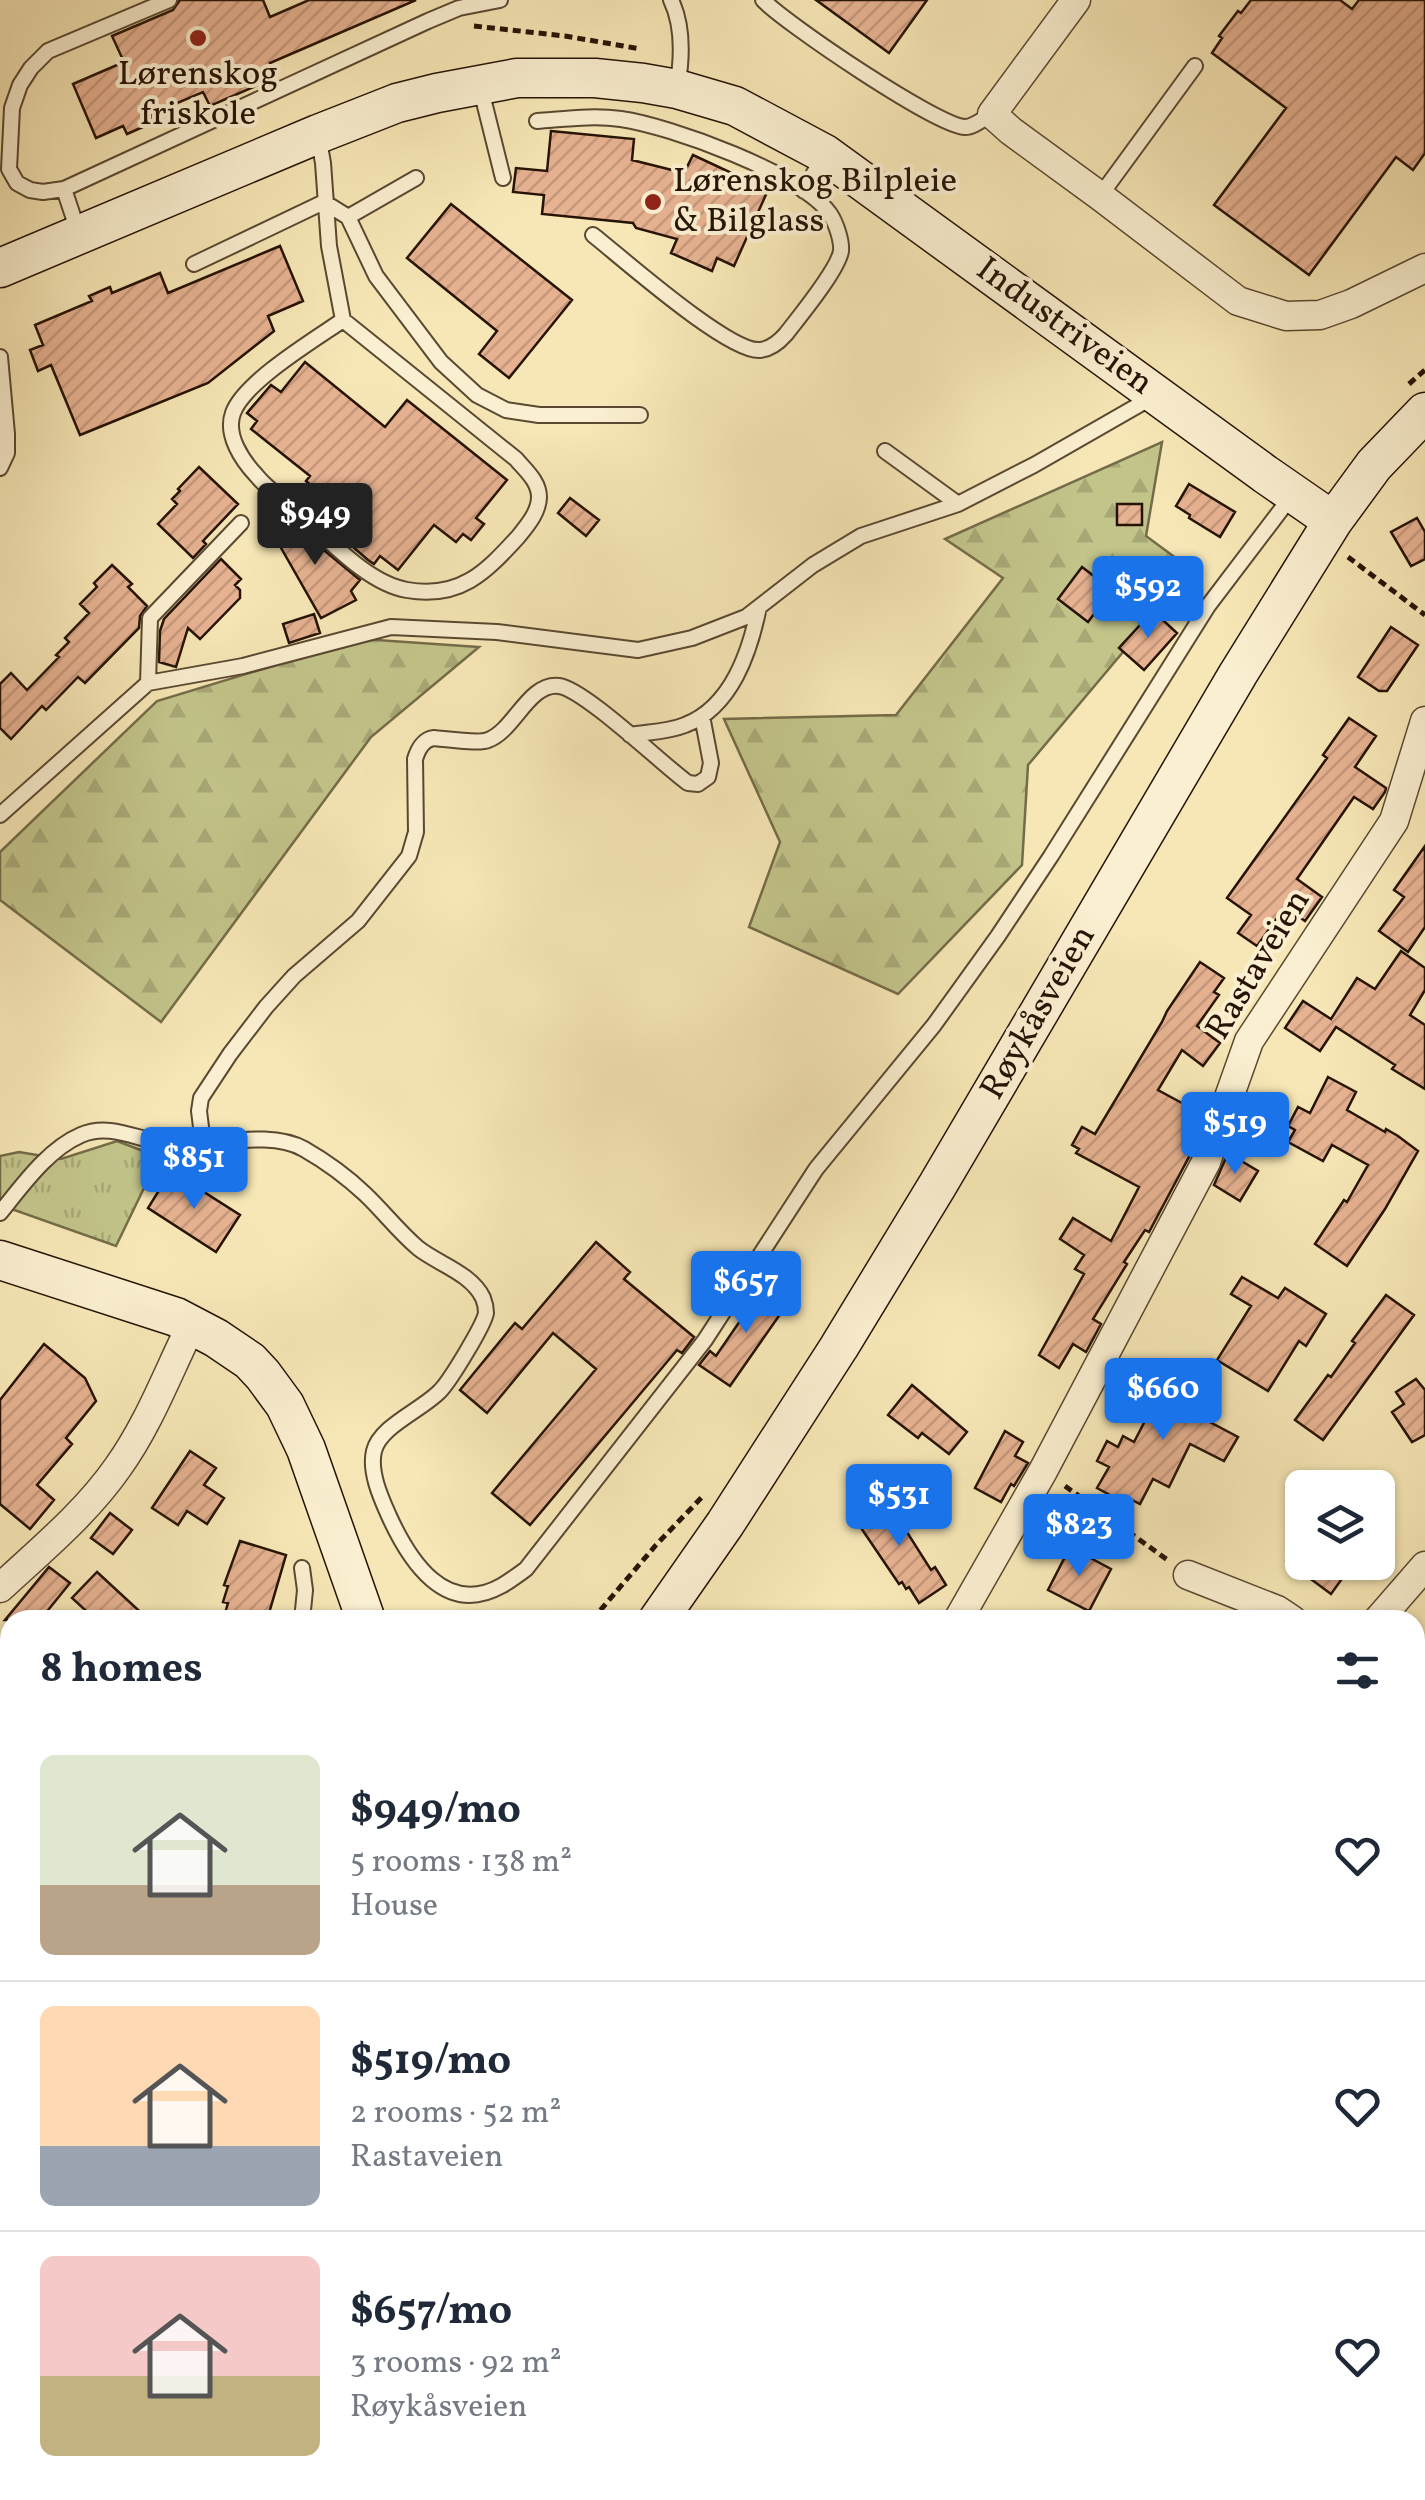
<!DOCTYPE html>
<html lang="en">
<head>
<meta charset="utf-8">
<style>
  body { margin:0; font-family:Vollkorn,serif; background:#f2f2f3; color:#1f2937; height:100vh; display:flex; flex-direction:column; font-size:38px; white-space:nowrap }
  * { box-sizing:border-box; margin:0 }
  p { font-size:32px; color:#747a83 }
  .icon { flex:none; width:55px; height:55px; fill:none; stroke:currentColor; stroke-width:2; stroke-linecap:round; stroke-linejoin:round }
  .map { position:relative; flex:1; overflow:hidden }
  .side { position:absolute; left:0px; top:1610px; width:1425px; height:890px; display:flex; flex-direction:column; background:#fff; border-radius:30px 30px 0 0; box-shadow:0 2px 8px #0004 }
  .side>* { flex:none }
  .tools { position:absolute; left:1285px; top:1470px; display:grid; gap:20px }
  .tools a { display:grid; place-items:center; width:110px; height:110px; border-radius:15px; background:#fff; box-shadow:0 2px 8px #0004; font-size:50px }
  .price { position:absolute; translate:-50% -85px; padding:0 22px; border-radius:10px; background:#1a73e8; color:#fff; font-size:32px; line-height:65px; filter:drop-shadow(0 2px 5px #0008) }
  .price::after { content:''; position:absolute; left:50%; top:60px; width:30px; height:22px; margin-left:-15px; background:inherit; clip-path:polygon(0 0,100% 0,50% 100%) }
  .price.on { background:#222; color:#fff }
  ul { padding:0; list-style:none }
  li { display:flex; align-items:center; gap:30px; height:250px; padding:0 40px }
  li+li { border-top:2px solid #e0e1e3 }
  li span { display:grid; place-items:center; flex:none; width:280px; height:200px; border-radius:15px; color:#555 }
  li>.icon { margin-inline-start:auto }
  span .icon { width:120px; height:120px; fill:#fffc; stroke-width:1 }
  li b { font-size:42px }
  h2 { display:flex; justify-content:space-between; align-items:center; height:120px; padding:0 40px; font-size:42px }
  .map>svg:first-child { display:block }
  .grass { fill:url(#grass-tufts); stroke:#746c48; stroke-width:2.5 }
  .forest { fill:url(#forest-firs); stroke:#746c48; stroke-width:2.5 }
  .building { fill:url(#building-hatch); stroke:#261305; stroke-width:2.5 }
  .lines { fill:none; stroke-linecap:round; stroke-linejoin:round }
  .lane-casing { stroke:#5a4831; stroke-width:18 }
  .street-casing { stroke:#5a4831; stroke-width:31 }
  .secondary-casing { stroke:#261305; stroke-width:41 }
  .path { stroke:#261305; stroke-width:5; stroke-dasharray:8 5; stroke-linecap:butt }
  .lane { stroke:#faefd0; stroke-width:14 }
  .street { stroke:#faefd0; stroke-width:28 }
  .secondary { stroke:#faefd0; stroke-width:38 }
  .poi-dot { fill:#8f2418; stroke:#faefd0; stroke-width:4 }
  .labels { text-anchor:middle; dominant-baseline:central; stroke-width:8; stroke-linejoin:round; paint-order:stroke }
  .poi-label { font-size:35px; fill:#261305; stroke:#faefd0 }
  .street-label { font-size:35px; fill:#261305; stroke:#faefd0 }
</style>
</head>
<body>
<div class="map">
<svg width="1425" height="2500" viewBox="0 0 1425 2500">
  <defs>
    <pattern id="grass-tufts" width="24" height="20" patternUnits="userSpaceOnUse" patternTransform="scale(2.5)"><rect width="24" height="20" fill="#c2c48a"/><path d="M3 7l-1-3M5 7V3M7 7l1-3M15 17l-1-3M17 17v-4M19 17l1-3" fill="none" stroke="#a7a876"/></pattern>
    <pattern id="forest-firs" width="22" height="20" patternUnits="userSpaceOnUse" patternTransform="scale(2.5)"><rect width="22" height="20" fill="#c2c48a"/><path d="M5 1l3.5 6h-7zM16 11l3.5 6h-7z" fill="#a7a876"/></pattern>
    <pattern id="building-hatch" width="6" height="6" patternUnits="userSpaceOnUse" patternTransform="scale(2.5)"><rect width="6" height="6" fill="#e6b291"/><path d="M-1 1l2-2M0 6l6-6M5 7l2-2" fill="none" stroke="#c5987c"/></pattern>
  </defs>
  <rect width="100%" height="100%" fill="#f7e7b6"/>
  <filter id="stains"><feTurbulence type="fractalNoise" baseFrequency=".002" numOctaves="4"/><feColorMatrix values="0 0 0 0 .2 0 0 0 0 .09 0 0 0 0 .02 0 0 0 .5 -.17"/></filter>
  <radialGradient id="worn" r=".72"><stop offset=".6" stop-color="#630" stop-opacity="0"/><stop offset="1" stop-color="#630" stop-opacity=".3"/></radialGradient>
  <path class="grass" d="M117,1141l42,16 -43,89 -116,-41v-49l19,-4 42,7z"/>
  <path class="forest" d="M1162,442l-16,94 46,34 -164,195 -6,100 -124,129 -149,-67 31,-85 -56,-123 172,-4 107,-137 -58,-39z
    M362,639l117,8 -108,90 -210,285 -161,-122v-48l157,-151z
    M1415,2212l10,8v280h-629l13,-10h606z"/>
  <path class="building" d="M180,0h83l7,17 39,-17h107l-146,63 6,14 -66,29 -7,-14 -52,22 3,8 -27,12 -4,-8 -27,12 -23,-54 51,-22 -12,-26 61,-26z
    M816,0h111l-38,53z
    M1251,0h89l12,9 7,-9h66v153l-12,17 -17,-13 -87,118 -95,-70 72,-97 -74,-55 10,-15 -3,-2 19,-25 3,2z
    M551,131l83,8 -2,21 52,13 9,-18 75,35 -34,76 -17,-8 -5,13 -41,-18 6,-14 -41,-11 -3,-5 -91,-9 2,-19 -31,-3 3,-24 31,3z
    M451,204l121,96 -63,78 -30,-24 18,-23 -90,-73z
    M280,246l23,55 -35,15 6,15 -66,52 -128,52 -29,-70 -13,6 -8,-21 13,-5 -8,-20 57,-24 -3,-5 21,-9 2,6 48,-20 8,20z
    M305,362l80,65 22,-27 100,80 -31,38 8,6 -13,16 -8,-6 -7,8 -22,-17 -36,45 -18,-14 -6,8 -6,-4 -53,-46 12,-15 -21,-18 4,-5 -59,-47 6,-8 -10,-8 24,-28 10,7z
    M199,467l39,37 -35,37 3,3 -13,14 -35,-34 19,-20 -5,-5 8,-8 -2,-2z
    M1189,484l46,28 -15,25 -31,-19 1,-3 -14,-9z
    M570,498l29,22 -13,16 -28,-23z
    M1117,504h25v21h-25z
    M279,513l81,67 -9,11 5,9 -35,18 -53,-93z
    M1417,518l8,14v27l-14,7 -20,-34z
    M221,559l20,20 -6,6 5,5v8l-40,41 -12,-11 -12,39 -17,-5 1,-31 4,-12z
    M112,565l20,19 -4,3 19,19 -7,10 -1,12 -54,55 -7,-6 -32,33 -4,-4 -31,33 -11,-11v-44l11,-11 16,17 32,-33 -3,-2 13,-13 -4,-4 24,-25 -9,-9 17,-17 -3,-4z
    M1082,567l30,23 -24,32 -30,-23z
    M1153,611l24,22 -33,37 -25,-22z
    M314,614l6,19 -31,10 -6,-19z
    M1391,627l27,18 -31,46h-8l-21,-14z
    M1349,718l27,18 -21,31 31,21 -1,4 -12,17 -19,-12 -57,82 25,18 -17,24 -20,-14 -28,39 -19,-13 13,-18 -24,-17 100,-140 -4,-3z
    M1425,846v81l-17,25 -29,-21 25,-34 -10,-7z
    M1401,951l24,17v22l-15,25 15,10v64l-33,-20 3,-4 -59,-38 -16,24 -35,-23 18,-27 28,18 26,-41 18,11z
    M1200,962l24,16 -10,14 5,3 -22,31 23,17 -17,23 -21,-16 -24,40 46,25 -14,40 -41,77 -4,-2 -21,32 3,2 -34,55 8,5 -15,28 -13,-8 -14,24 -20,-13 45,-81 -9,-5 9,-14 -24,-16 13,-21 38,23 28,-54 -63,-34 3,-4 -7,-4 10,-18 13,7 67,-112 5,-11z
    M1328,1077l28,15 -9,18 38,22 1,-3 12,7 20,15 -33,58 -38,57 -32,-22 29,-44 3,2 21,-37 -36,-20 -9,16 -35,-19 7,-12 -7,-4 10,-19 12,6z
    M1228,1153l30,18 -18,30 -26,-16z
    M171,1171l69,44 -24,37 -68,-44z
    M596,1242l34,30 -6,7 70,58 -12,16 -5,-3 -147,175 -38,-32 104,-124 -43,-36 -66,80 -27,-23 55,-67 7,6z
    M1242,1277l36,21 7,-10 41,26 -20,32 -7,-5 -31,50 -51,-31 34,-54 -20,-12z
    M766,1283l24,17 -60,86 -31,-21 11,-14 6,5z
    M1386,1295l28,20 -91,125 -28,-20 33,-45 3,2 24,-34 -3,-2z
    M44,1344l41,34 11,23 -30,37 6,6 -35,41 17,15 -24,29 -30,-25v-104z
    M1169,1375l36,19 -5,11 13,7 -5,9 30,16 -14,24 -34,-17 -21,43 -16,-8 -13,25 -12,-6 -3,5 -28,-15 12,-21 -12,-6 10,-20 11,6 5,-11 11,6z
    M1416,1379l9,11v45l-13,7 -20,-30 12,-8 -8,-12z
    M912,1385l55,47 -18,22 -27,-21 -4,5 -30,-23z
    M1005,1431l18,11 -8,14 13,7 -14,23 -3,-2 -10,18 -26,-14z
    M190,1451l26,17 -12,17 20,13 -17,26 -20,-13 -9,14 -26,-17z
    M892,1496l16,27 -5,3 28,44 4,-3 11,18 -27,18 -10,-16 -3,2 -4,-7 -3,2 -44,-65z
    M110,1513l22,17 -19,24 -22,-16z
    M240,1541l46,14 -19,65h-44l5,-17 -5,-1 5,-16 -4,-1z
    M1070,1547l41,22 -22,42 -41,-21z
    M1288,1562h66l-23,32z
    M49,1567l21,16 -30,37h-35z
    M97,1572l52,48h-53l-24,-22z"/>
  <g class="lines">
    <g class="lane-casing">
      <path id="lane" d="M169,0l-121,51 -17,17 -11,17 -8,23 -3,61 8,14 13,7 13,2 21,-3 364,-168 31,-13 41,-8
        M671,0c13,27 11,60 6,88
        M763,0c23,24 174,126 202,127 9,0 19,-9 27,-13
        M480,86l23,92
        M537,121c28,-2 56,-6 84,-2 49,7 182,55 209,95 6,9 12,27 11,37 -3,19 -42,66 -55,83 -7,8 -15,15 -26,16 -31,3 -139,-93 -167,-115
        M318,135l5,28 6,83 14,74 173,139c9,11 23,22 23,38 0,15 -12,29 -21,40 -33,36 -58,62 -111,53 -41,-7 -80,-53 -111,-79 -13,-12 -29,-22 -40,-36 -14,-15 -31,-40 -23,-62 11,-31 81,-73 110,-93
        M64,189l14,42
        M804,191l19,-34
        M1100,196l95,-130
        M348,217l28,59 65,86 36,33 29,15 33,5h101
        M194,264l130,-62 24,15 68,-39
        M0,357l7,77v19l-7,15
        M885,451l73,53
        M148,683l95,-17 148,-39 106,5 141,18 54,-12 54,-21 67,-52 48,-29 97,-32 76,-39 117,-67
        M630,735c18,-3 38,-3 55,-10 47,-18 65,-74 74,-118
        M0,815l148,-132 2,-65 91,-95
        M203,1143l-4,-32 2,-13 29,-44 36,-47 28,-31 64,-55 51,-65 7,-24 -1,-73c3,-10 9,-20 19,-21 12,1 45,6 54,2 26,-9 41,-58 71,-54 25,3 104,79 129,97l10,1 10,-7 3,-14 -9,-47
        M0,1213c22,-27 48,-64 81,-78 30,-13 58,6 88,9 41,5 97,-16 135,5 21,12 43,28 61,45 18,17 33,37 53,54 20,16 53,25 65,50 2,5 3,10 3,15 -2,12 -36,68 -46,78 -18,19 -60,35 -66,60 -5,21 7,47 15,65 20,44 56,101 112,70 9,-5 17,-11 25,-17l179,-229 111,-171 118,-144 64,-89 53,-80 157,-250 85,-112
        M302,1568l3,22 -3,30
        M0,2031l6,-14
        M262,2500l3,-10"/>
    </g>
    <g class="street-casing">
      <path id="street" d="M1076,0l-84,114 19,17 89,65 138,105 48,15 34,-1 31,-11 74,-36
        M1188,1575l89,35 15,10
        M0,1588c41,-38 86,-75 118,-121 31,-43 50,-95 74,-143
        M958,1620l85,-149 163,-309 43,-121 145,-220 31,-100
        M1378,1620l47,-54
        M1415,1742l10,11
        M1415,2138l10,8
        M93,2500l5,-10
        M746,2500l5,-10"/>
    </g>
    <g class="secondary-casing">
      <path id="secondary" d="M0,268l318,-134 79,-31 40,-10 80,-15h78l48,5 34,6 58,17 90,48 440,320 68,47
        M0,1260l176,57 40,21 34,23 13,14 22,30 21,44 60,171
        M658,1620l67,-96 114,-177 98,-161 301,-512 95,-153 41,-56 51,-53
        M385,2500l2,-10"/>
    </g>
    <path class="path" d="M474,26l91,10 76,13
      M1409,384l16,-14
      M1348,557l77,58
      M1065,1486l104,75
      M592,1620l64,-75 48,-50
      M1415,2096l10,8
      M1415,2334l10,6
      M312,2500v-10
      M683,2500l1,-10"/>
    <use href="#lane" class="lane"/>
    <use href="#street" class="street"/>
    <use href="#secondary" class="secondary"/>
  </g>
  <g class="poi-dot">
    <circle cx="198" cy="38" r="10"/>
    <circle cx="653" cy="202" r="10"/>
  </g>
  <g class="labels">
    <g class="poi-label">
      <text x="198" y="75">Lørenskog<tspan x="198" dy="40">friskole</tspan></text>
      <text x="673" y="182" text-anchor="start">Lørenskog Bilpleie<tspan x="673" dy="40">&amp; Bilglass</tspan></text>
    </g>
    <g class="street-label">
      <text transform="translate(1064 327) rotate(36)">Industriveien</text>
      <text transform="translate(1259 965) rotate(-59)">Rastaveien</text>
      <text transform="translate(1039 1013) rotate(-60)">Røykåsveien</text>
    </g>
  </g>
  <rect width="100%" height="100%" filter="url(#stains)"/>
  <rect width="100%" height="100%" fill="url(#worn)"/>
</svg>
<div class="tools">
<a><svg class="icon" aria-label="layers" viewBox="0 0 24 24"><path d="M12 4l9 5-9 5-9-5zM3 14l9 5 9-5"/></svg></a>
</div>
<b class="price on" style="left:315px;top:568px">$949</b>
<b class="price" style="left:1148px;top:641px">$592</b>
<b class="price" style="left:1235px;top:1177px">$519</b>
<b class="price" style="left:194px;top:1212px">$851</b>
<b class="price" style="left:746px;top:1336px">$657</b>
<b class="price" style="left:1163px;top:1443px">$660</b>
<b class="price" style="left:899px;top:1549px">$531</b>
<b class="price" style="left:1079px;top:1579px">$823</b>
<section class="side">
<h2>8 homes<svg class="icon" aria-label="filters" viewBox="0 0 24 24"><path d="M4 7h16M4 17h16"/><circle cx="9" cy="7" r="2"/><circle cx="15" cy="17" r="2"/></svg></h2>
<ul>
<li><span style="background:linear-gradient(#dfe7d0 65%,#b9a48a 0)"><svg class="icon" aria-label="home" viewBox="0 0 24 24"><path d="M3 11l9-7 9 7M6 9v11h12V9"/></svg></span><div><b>$949/mo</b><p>5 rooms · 138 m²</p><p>House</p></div><svg class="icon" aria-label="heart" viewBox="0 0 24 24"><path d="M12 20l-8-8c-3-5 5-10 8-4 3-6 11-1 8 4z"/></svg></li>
<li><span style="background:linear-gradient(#ffd9b3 70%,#9aa5b1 0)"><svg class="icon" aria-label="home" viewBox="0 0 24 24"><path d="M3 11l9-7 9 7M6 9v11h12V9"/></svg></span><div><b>$519/mo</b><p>2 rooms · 52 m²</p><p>Rastaveien</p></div><svg class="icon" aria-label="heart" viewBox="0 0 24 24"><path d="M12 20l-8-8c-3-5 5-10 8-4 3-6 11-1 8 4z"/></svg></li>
<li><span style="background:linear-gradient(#f6c9c9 60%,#c2b280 0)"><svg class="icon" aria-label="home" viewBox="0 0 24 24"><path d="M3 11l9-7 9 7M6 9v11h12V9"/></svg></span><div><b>$657/mo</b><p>3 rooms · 92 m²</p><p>Røykåsveien</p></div><svg class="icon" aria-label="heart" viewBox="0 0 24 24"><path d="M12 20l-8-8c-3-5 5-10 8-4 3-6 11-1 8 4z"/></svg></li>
</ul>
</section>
</div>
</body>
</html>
